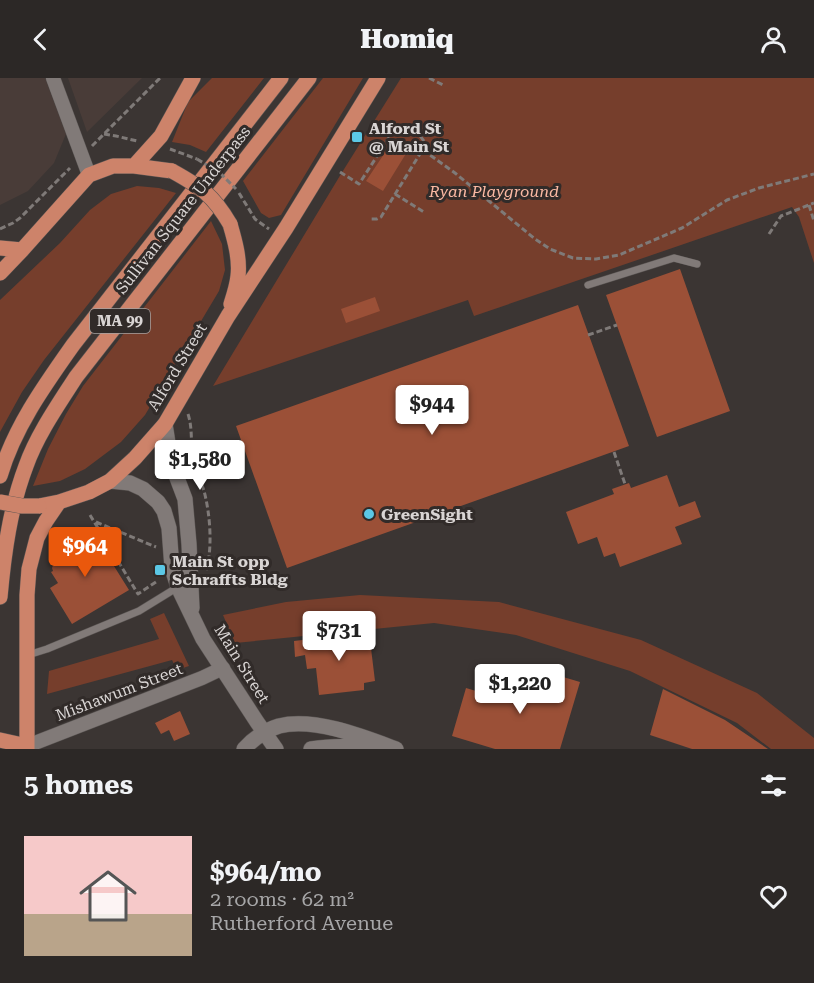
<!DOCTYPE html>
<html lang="en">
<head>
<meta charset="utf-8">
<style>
  body { margin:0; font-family:"Roboto Serif",serif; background:#383432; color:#f1f3f6; height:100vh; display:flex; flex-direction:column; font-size:22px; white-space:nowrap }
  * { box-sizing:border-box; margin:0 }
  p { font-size:20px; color:#a6a6a7 }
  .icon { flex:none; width:33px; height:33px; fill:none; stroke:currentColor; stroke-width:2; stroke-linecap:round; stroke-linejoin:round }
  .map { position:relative; height:671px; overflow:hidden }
  .panel { display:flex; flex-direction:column; background:#2c2826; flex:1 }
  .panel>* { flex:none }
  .price { position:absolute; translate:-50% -51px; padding:0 14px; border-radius:6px; background:#fff; color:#222; font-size:20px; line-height:39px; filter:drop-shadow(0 2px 3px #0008) }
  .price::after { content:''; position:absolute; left:50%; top:36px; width:18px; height:14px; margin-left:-9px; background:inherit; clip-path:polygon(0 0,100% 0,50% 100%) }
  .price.on { background:#ea580c; color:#fff }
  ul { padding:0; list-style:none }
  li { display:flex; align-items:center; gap:18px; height:150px; padding:0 24px }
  li span { display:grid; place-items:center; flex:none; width:168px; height:120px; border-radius:0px; color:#555 }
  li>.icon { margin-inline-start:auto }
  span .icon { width:72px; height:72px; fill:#fffc; stroke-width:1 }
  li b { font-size:26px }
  h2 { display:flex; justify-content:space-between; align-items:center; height:72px; padding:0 24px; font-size:26px }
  header { display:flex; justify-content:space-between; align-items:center; height:78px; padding:0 24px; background:#2c2826; font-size:27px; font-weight:800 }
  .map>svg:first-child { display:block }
  .built { fill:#493c38 }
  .green { fill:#763e2c }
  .building { fill:#9b5037 }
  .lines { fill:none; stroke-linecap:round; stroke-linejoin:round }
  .lane-casing { stroke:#595452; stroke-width:8 }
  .street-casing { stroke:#595452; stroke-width:15 }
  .secondary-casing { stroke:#595452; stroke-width:16 }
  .primary-casing { stroke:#595452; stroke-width:16 }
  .path { stroke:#7f7a78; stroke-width:3; stroke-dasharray:6 3; stroke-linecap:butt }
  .lane { stroke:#817a78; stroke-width:7 }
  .street { stroke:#817a78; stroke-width:14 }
  .secondary { stroke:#817a78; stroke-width:15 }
  .primary { stroke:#cd836a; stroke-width:15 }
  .primary-bridge-casing { stroke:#595452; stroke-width:16; stroke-linecap:butt }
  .path-bridge { stroke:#7f7a78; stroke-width:3; stroke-dasharray:6 3; stroke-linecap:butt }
  .primary-bridge { stroke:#cd836a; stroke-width:15 }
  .poi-dot { fill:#5bc8e6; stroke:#312b29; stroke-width:2 }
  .labels { text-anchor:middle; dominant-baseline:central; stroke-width:6; stroke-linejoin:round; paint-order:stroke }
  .shield { fill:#312b29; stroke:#a7a2a1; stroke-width:1.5 }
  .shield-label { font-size:15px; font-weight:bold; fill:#d9d5d4 }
  .poi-label { font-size:16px; font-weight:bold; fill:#d9d5d4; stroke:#312b29; text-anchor:start }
  .park-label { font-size:16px; font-style:italic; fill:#fbb9a3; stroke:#312b29 }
  .street-label { font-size:16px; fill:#d9d5d4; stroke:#312b29 }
</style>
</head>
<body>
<header><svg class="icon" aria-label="back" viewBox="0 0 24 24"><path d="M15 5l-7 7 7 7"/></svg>Homiq<svg class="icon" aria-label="person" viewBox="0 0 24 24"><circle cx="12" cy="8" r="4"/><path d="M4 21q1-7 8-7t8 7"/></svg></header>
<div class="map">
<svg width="814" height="671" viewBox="0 0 814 671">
  <rect width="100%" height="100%" fill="#3b3533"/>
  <path class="built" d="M0,0h45l21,56 -12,29 -26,28 -28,14z
    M68,0h74l-55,54z"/>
  <path class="green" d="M212,0h52l-58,74 -16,-7 -18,-3 16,-40z
    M323,0h40l-82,137 -12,3 -8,-5 -18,-32z
    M401,0h413v185l-15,-46 -7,-10 -318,109 -6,-16 -255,86 128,-212z
    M137,108l22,2 17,5 -132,167 -22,32 -22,40v-132l60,-57 30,-33 21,-16z
    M211,143l11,23 3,26 -6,21 -74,124 -24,27 -36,27 -25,12 -27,5 15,-37 18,-35 17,-28z
    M360,517l139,7 142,38 116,53 57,45v11h-43l-34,-26 -107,-52 -114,-36 -82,-12 -199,20 -12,-28 63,-13z
    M164,535l25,53 -12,4 -5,-10 -125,34 2,-23 110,-32 -9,-20z"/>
  <path class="building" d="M392,64l15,10 -24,39 -17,-10z
    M680,191l50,142 -73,26 -51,-142z
    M375,219l5,14 -34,12 -5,-14z
    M578,227l51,141 -342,122 -51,-142z
    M667,397l12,32 16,-6 6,16 -26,10 7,17 -62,23 -5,-14 -11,4 -7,-20 -19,7 -12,-32 48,-18 -2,-5 17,-6 2,5z
    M92,453l37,59 -57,34 -22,-36 8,-5 -7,-11 2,-1 -1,-3 5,-13v-3z
    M369,554l6,49 -11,2v7l-45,5 -3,-27 -9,1 -2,-14 -10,2 -1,-16z
    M533,590l47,14 -20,67h-65l-43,-13 14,-48 37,11 25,-12z
    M663,611l62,31 43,29h-76l-42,-14z
    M180,633l10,23 -16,7 -5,-11 -8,4 -6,-11z"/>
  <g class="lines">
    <g class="lane-casing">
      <path id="lane" d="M588,207l86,-27 23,6
        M28,577l19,-6 92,-38 39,-24"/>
    </g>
    <g class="street-casing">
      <path id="street" d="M53,0l36,97
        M27,668l175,-68 21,-10"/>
    </g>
    <g class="secondary-casing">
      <path id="secondary" d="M165,346l6,38 14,37 4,45 3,64
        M110,403l20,2 13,6 15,13 6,9 5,17 3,40 6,19 25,52 54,83 19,27
        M244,671c9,-10 22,-19 35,-23 35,-9 85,11 117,23
        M311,671c24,-4 45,-3 69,0"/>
    </g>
    <g class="primary-casing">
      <path id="primary" d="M134,88l27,-30 32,-58
        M230,146c5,17 10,35 8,52 -1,10 -4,19 -7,28
        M0,170l22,2
        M0,195l22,-23 67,-75 24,-9h21l38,5
        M0,398c14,-48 44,-90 73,-131l208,-267
        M39,428l20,-4 30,-10 21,-11 25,-23 30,-34 63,-108 58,-88 92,-150
        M0,519c4,-44 10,-89 26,-131 11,-31 32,-61 50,-89l233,-299
        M0,662l27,6
        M27,671v-154l2,-26 8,-31 9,-17 13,-19"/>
    </g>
    <path class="path" d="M429,0l14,7
      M104,56l12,2 21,5
      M92,68l68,-68
      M170,71l27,10
      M423,72l32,23 80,66 15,10 23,9 23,1 23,-4 63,-27 45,-28 32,-12 55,-14
      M340,94l19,12 35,-54 21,-1 11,15 -45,73 -4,2h-8
      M239,115l16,26 14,10
      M395,116l29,18
      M809,127l5,16
      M0,151l13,-6 7,-5 50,-50
      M769,156l12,-18 33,-13
      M588,257l29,-10
      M188,336c4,12 3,24 4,37 2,14 8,27 12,40 6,22 9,57 2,79
      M614,374l11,32
      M90,437l48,79 18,-12
      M96,444l60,25"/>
    <use href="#lane" class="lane"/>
    <use href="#street" class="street"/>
    <use href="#secondary" class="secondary"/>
    <use href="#primary" class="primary"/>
    <g class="primary-bridge-casing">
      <path id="primary-bridge" d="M172,93c29,16 41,24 58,53
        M0,424l22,4h17"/>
    </g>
    <path class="path-bridge" d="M197,81l23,14 16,16"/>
    <use href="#primary-bridge" class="primary-bridge"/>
  </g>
  <g class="poi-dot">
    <rect x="351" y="53" width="12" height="12" rx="3"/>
    <circle cx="369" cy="436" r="6"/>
    <rect x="154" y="486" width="12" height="12" rx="3"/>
  </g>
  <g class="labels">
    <rect class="shield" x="90" y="231" width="60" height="24" rx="4.5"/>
    <g class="shield-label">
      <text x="120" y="243">MA 99</text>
    </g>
    <g class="poi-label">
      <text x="369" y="50">Alford St<tspan x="369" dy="18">@ Main St</tspan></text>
      <text x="381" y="436">GreenSight</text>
      <text x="172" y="483">Main St opp<tspan x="172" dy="18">Schraffts Bldg</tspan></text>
    </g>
    <g class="park-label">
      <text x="494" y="113">Ryan Playground</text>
    </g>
    <g class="street-label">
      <text transform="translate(183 132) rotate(-52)">Sullivan Square Underpass</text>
      <text transform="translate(177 289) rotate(-59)">Alford Street</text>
      <text transform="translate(242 586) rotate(58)">Main Street</text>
      <text transform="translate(119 614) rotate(-21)">Mishawum Street</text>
    </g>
  </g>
</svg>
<b class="price" style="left:432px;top:358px">$944</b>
<b class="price" style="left:200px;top:413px">$1,580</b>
<b class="price on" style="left:85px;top:500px">$964</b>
<b class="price" style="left:339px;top:584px">$731</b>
<b class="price" style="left:520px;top:637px">$1,220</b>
</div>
<section class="panel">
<h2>5 homes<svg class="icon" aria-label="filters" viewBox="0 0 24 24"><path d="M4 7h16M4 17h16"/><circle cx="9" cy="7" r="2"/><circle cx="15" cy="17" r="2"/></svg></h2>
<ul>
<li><span style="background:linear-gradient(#f6c9c9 65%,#b9a48a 0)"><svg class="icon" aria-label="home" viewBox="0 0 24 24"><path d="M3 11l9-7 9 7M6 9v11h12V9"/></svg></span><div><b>$964/mo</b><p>2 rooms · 62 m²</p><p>Rutherford Avenue</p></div><svg class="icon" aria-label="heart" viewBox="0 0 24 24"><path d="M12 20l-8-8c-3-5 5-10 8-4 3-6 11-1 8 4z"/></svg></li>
</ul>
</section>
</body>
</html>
